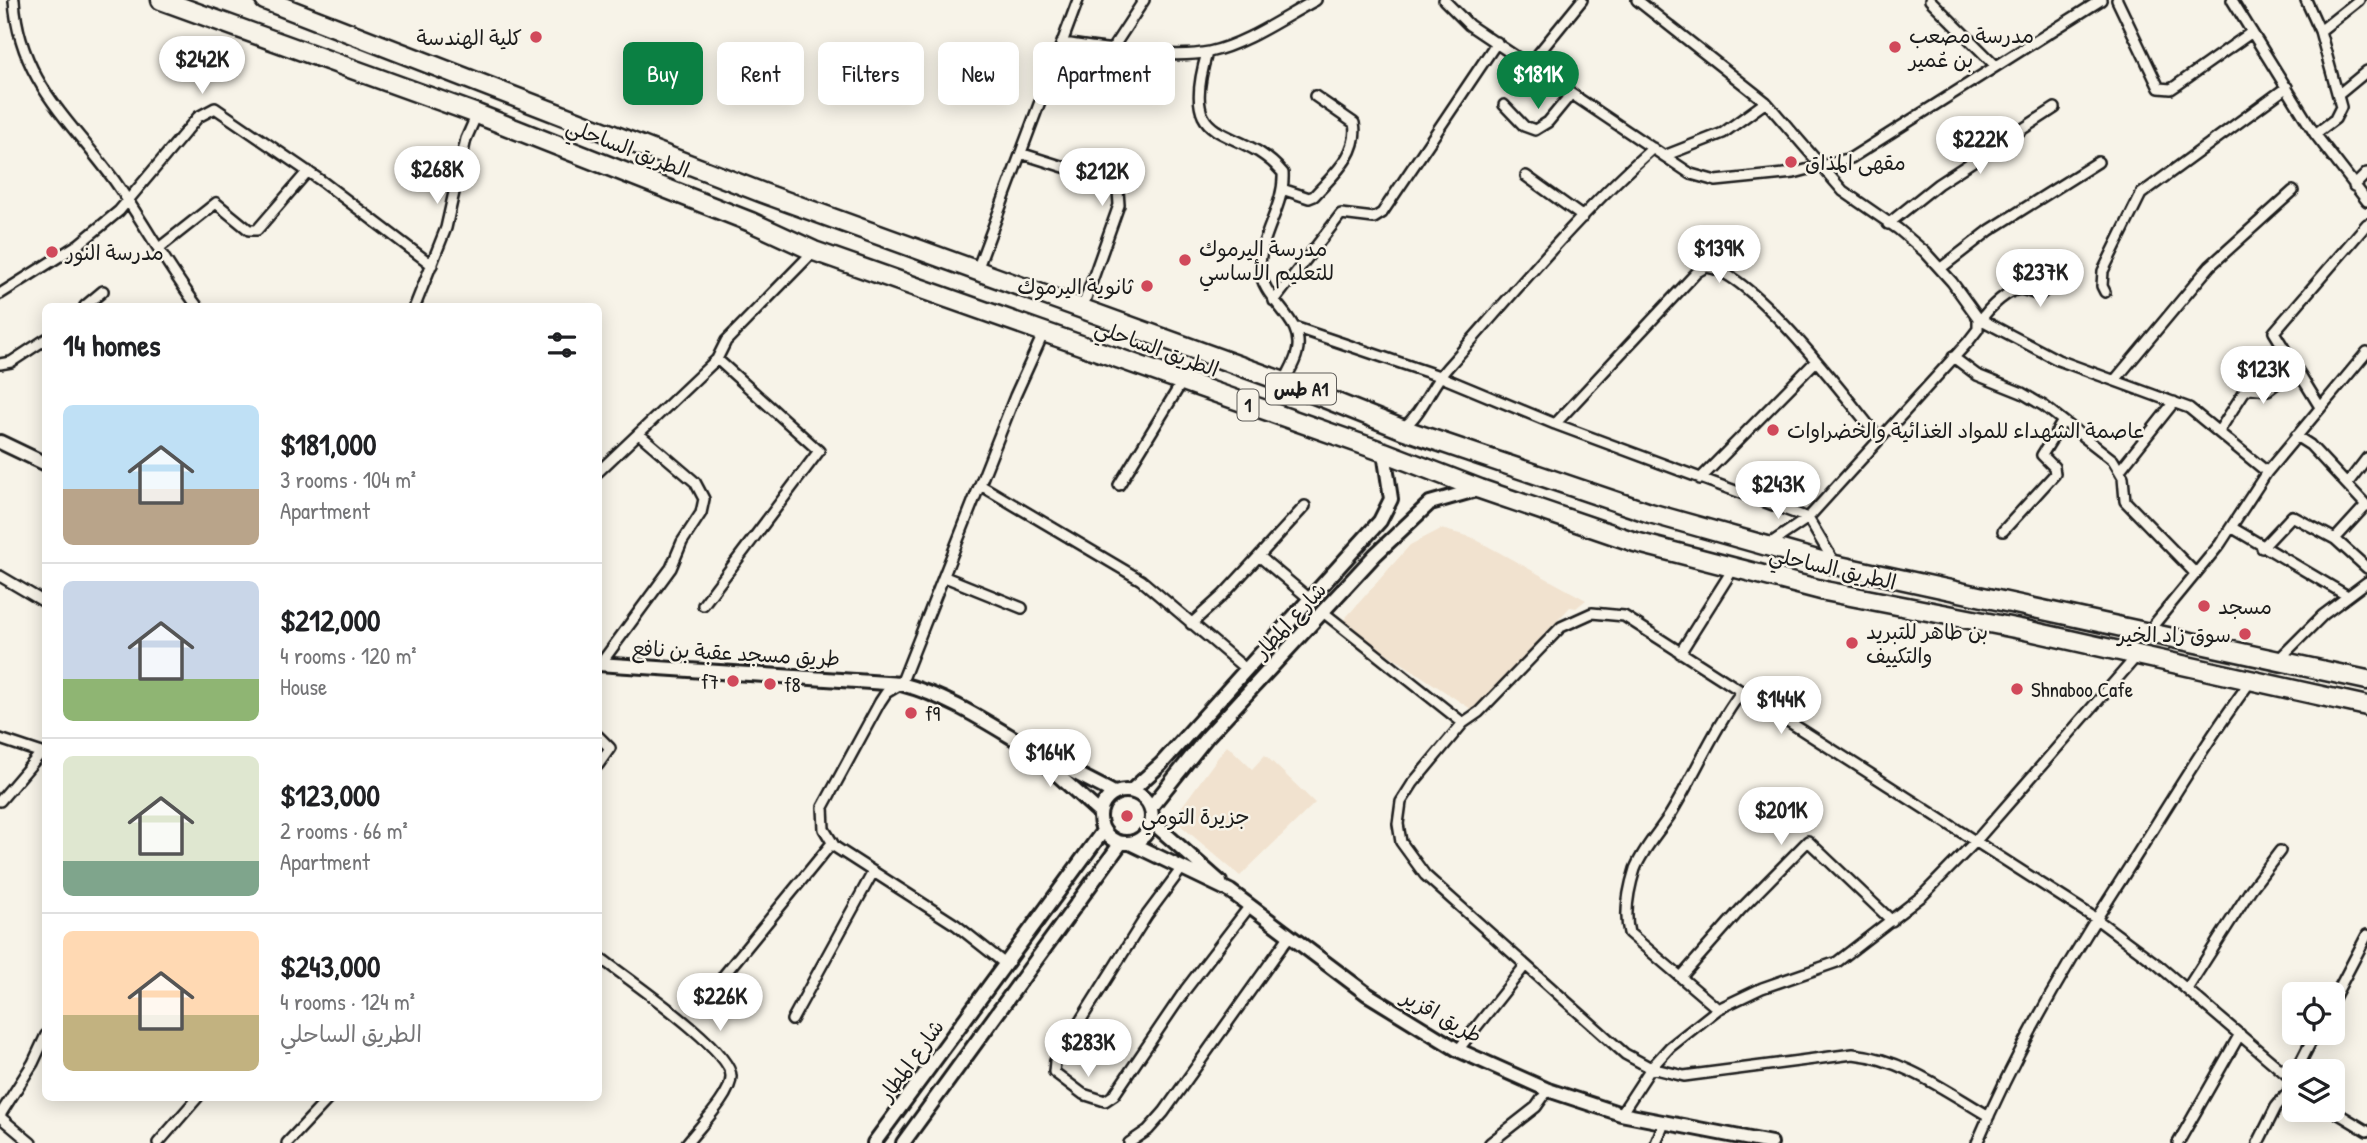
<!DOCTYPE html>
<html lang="en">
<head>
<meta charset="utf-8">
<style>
  body { margin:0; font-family:"Patrick Hand","Playpen Sans Arabic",sans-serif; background:#f2f2f2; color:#202124; height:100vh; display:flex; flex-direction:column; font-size:26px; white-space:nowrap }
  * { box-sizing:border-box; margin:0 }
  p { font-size:23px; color:#757577 }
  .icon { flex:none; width:38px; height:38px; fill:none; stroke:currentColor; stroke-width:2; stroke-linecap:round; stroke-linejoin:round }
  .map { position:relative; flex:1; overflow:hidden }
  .side { position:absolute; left:42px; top:303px; width:560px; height:798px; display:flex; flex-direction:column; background:#fff; border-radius:10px; box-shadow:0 4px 18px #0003 }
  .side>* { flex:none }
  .banner { position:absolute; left:623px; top:42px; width:665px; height:63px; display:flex; gap:14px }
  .controls { position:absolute; left:2282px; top:982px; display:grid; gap:14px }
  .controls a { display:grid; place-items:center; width:63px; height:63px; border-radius:10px; background:#fff; box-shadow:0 4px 18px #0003; font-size:35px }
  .price { position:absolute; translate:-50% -60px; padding:0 16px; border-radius:24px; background:#fff; color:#222; font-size:23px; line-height:46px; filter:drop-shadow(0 2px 4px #0008) }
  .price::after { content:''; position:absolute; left:50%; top:42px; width:21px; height:16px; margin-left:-10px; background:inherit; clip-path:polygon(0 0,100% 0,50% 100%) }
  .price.on { background:#0b8043; color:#fff }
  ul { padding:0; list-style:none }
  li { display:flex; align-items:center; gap:21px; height:175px; padding:0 21px }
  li+li { border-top:2px solid #e0e0e0 }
  li span { display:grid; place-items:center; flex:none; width:196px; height:140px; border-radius:10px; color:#555 }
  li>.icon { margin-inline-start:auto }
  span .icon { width:84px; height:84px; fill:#fffc; stroke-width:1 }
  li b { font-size:30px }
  h2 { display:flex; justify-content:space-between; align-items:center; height:84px; padding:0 21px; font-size:30px }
  .chip { padding:0 24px; border-radius:10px; background:#fff; box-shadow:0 4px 18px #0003; font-size:24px; line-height:63px }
  .chip.on { background:#0b8043; color:#fff }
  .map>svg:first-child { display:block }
  .built { fill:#f1e2cf }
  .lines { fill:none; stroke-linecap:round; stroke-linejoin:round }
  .street-casing { stroke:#1c1c1c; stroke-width:14 }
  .secondary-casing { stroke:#1c1c1c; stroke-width:18 }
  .highway-casing { stroke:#1c1c1c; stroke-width:23 }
  .street { stroke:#f7f3e8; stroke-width:9 }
  .secondary { stroke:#f7f3e8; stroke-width:12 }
  .highway { stroke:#f7f3e8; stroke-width:18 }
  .poi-dot { fill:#d1495b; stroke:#f7f3e8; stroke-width:2.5 }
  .labels { text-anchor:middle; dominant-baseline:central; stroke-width:5; stroke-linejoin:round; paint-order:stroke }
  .shield { fill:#f7f3e8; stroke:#5e5c59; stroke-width:2 }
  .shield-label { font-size:19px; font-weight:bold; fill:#1c1c1c }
  .poi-label { font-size:21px; fill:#1c1c1c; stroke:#f7f3e8; text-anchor:start }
  .street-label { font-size:21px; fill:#1c1c1c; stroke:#f7f3e8 }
</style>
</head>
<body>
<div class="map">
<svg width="2367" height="1143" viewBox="0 0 2367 1143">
  <rect width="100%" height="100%" fill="#f7f3e8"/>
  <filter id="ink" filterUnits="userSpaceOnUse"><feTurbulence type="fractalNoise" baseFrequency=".0143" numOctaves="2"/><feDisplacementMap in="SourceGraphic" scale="14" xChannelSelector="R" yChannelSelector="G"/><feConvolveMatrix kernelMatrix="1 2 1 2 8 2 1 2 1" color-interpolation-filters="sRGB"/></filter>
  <g filter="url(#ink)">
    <path class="built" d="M1441,529l30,8 115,63 -10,8 -6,-1 -96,104 -133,-88 69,-78z
      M1227,745l25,24 13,-14 50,48 -75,73 -61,-52 1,-15z"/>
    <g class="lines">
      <g class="street-casing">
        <path id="street" d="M14,0c5,80 56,120 100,180 29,41 53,86 83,126
          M1444,0l25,25 222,149 25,7 78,-8 57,-15 250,-158
          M1637,0l129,102 77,89 55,38 27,23 27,30 26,36 80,42 131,48 78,64
          M1930,0l66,66
          M2117,0l42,88 12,1 6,-4 75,-53
          M2232,0l83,134 52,67
          M2306,0l14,31 21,76 -6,12 -20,15
          M2320,31l39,-31
          M1062,43c40,5 109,17 147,9 37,-8 73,-34 107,-52
          M1112,49l32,-49
          M1207,53c-30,101 32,67 76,120 2,32 -23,62 -23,94 1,35 46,51 37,86 -2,10 -9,20 -13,29
          M1530,64l52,-64
          M2338,95l29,-24
          M1504,105l20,21 11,4 13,-8 23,-28
          M1023,154l85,27 10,9 1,15 -37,104
          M1664,156l59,-23 43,-31
          M1526,176l57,41
          M2354,186l13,-13
          M1282,189l27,9 5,-2c19,-21 46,-43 40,-73l-39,-27
          M1888,224l50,-40 117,-76
          M159,248l57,-45 33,27h8l51,-59
          M1941,268l49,-38 108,-68
          M977,270l101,-270
          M2105,292l-3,-6 1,-15 38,-77 146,-107
          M0,294l79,-50 40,-33 79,-94 17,-9 108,74 109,83
          M1274,301l67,-87 33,4 8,-5 115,-171
          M85,306l18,-15
          M415,306l31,-78 20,-89 11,-25
          M1981,320c7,-11 29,-34 43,-30 7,1 9,5 17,4l33,-28
          M1297,328l142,48 116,48 253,94 26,44
          M1953,357l24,18 45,18 22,13 69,54 10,17 2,24 70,72
          M0,364l11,-2 35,-23
          M2115,380l95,-114 83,-75
          M2320,407l-46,-75 93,-108
          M1555,424l142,-152 9,-5c46,4 141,132 173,171
          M1403,428c20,-16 27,-41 44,-60 67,-75 131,-154 206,-220
          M2219,431l25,-39 6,-4 18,2 28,-21
          M2296,436l14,9 57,61
          M2120,470l54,-68
          M598,472l119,-113 9,-18 88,-90
          M1700,479l116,-118
          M2347,484l20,-26
          M1119,485l63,-103
          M982,486l159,94 106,90
          M2231,527l115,68
          M2003,531l52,-57 -1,-7 -12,-12 21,-34
          M2335,539l31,-34
          M1768,545l40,-27 160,-176 10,-13v-11
          M2262,548l30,-32 43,23 32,29
          M1259,556l46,-50
          M0,576l46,27
          M945,577l77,31
          M703,605l116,-154 -102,-92
          M1323,612l140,111
          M1191,624l32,-29 36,-39 52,44
          M2147,633l73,-89 47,-72 100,-120
          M1680,653l53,-84
          M2277,661l46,-46 44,-33
          M599,666l72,-98 11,-26 19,-29 3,-14 -9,-17 -56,-48
          M598,736l12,12 -12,17
          M0,739l45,15
          M0,801l41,-48
          M1182,868l-35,47 -92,146 -1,11 29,22 22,7 9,-6 72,-106 63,-82
          M598,956c25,20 135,94 133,121 0,19 -32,50 -44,66
          M1004,963l-48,-38 -121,-78 -11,-18 -1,-22 57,-105 6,-9 15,-9 114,-288 29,-64
          M724,975l108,-132
          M1681,977l60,-68 67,-68 84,80
          M2187,989l64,-100 29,-38
          M2333,1000l34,-65
          M1718,1009l-89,-76c-5,-20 0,-45 6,-64 8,-20 23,-36 35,-54 25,-41 43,-85 72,-124
          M792,1020l81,-148
          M1458,1050l66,-83
          M2296,1071l20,-39
          M2332,1110l35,21
          M1621,1114l30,-46 19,-21 48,-38 44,-21 75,-26 85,-66 53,-54 161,-185
          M0,1115l33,-52 13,-28
          M1989,1116c-43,-25 -86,-57 -136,-62l-169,22 -33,-8 -26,-14 -200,-179 -24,-33 -3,-18 3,-22 12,-19 50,-60 16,-11 82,-85 31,-14 32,3 471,302 63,47 136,116
          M0,1117l31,26
          M158,1143l40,-46
          M287,1143l43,-46
          M1129,1143l19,-13 16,-18 126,-177
          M1490,1143l46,-36 12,-17
          M1656,1143l9,-22
          M1977,1143c37,-88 85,-172 137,-252 45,-70 86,-141 136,-209
          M2178,1143l62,-109
          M2258,1143l18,-36 18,-22"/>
      </g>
      <g class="secondary-casing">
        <path id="secondary" d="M0,442l46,22
          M598,664l303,20c46,12 82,36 122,60 29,18 61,33 91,49
          M1040,759l60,54
          M1100 817a26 26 0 1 1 52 0a26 26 0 1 1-52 0Z
          M1131,791l30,-27 219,-243 11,-22 -7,-47
          M1151,807l56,-70 168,-182 55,-52 49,-14
          M1152,822l68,60
          M1130,843l100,48 137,103 91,56 90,40 73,24 150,29
          M874,1143l229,-312
          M903,1143l218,-300"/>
      </g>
      <g class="highway-casing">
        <path id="highway" d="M161,0l316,114 274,108 63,29 570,201 96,37 155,53 190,49 200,39 342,76
          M265,0l498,193 521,189 118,47 248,84 185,52 532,115"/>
      </g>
      <use href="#street" class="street"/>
      <use href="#secondary" class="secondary"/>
      <use href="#highway" class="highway"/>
    </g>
  </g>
  <g class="poi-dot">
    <circle cx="536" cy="37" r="7"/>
    <circle cx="1895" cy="47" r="7"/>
    <circle cx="1791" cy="162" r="7"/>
    <circle cx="52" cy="252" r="7"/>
    <circle cx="1185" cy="260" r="7"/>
    <circle cx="1147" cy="286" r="7"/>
    <circle cx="1773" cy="430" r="7"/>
    <circle cx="2204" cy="606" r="7"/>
    <circle cx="2245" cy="634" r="7"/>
    <circle cx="1852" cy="643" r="7"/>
    <circle cx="733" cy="681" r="7"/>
    <circle cx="770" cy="684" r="7"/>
    <circle cx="2017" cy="689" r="7"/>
    <circle cx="911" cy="713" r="7"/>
    <circle cx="1127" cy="816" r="7"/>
  </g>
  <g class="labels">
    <g class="shield">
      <rect x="1266" y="373.5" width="70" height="31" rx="5"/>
      <rect x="1237.5" y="389.5" width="21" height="31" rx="5"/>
    </g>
    <g class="shield-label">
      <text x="1301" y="389">طس A1</text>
      <text x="1248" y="405">1</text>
    </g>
    <g class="poi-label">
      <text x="1909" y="35">مدرسة مصعب<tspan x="1909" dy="24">بن عُمير</tspan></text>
      <text x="522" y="37" text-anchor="end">كلية الهندسة</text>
      <text x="1805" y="162">مقهى المذاق</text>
      <text x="1199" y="248">مدرسة اليرموك<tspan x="1199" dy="24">للتعليم الأساسي</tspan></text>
      <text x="66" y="252">مدرسة النور</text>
      <text x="1133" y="286" text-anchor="end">ثانوية اليرموك</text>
      <text x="1787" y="430">عاصمة الشهداء للمواد الغذائية والخضراوات</text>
      <text x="2218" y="606">مسجد</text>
      <text x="1866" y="631">بن طاهر للتبريد<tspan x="1866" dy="24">والتكييف</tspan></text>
      <text x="2231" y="634" text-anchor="end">سوق زاد الخير</text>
      <text x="719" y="681" text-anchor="end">f7</text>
      <text x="784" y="684">f8</text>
      <text x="2031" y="689">Shnaboo Cafe</text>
      <text x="925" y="713">f9</text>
      <text x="1141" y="816">جزيرة التومي</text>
    </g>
    <g class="street-label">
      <text transform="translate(628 148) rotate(21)">الطريق الساحلي</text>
      <text transform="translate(1157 348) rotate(20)">الطريق الساحلي</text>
      <text transform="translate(1833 568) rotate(13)">الطريق الساحلي</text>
      <text transform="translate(1290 620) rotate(-47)">شارع المطار</text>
      <text transform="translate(736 653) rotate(3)">طريق مسجد عقبة بن نافع</text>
      <text transform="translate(1442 1016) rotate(29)">طريق اقزير</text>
      <text transform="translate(911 1060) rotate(-54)">شارع المطار</text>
    </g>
  </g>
</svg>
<div class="controls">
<a><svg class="icon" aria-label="locate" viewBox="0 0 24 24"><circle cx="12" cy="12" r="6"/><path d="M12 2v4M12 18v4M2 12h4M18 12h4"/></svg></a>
<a><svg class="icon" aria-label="layers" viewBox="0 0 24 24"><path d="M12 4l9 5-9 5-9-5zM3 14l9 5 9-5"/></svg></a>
</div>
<b class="price" style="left:202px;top:96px">$242K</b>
<b class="price on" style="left:1538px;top:111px">$181K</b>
<b class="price" style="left:1980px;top:176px">$222K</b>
<b class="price" style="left:437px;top:206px">$268K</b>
<b class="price" style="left:1102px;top:208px">$212K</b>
<b class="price" style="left:1719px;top:285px">$139K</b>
<b class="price" style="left:2040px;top:309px">$237K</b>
<b class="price" style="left:2263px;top:406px">$123K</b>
<b class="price" style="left:1778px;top:521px">$243K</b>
<b class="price" style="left:1781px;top:736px">$144K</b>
<b class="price" style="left:1050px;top:789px">$164K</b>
<b class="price" style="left:1781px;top:847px">$201K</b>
<b class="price" style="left:720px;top:1033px">$226K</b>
<b class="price" style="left:1088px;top:1079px">$283K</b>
<div class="banner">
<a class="chip on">Buy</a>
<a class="chip">Rent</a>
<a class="chip">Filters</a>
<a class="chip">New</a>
<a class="chip">Apartment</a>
</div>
<section class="side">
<h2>14 homes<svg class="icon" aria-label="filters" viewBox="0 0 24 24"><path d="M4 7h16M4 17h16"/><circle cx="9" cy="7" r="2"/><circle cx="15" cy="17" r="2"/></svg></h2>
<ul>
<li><span style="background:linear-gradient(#bfe0f5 60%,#b9a48a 0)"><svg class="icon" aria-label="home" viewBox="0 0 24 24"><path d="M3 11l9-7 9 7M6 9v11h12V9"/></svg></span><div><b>$181,000</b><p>3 rooms · 104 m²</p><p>Apartment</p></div></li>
<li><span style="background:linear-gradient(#c9d6e8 70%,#8fb573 0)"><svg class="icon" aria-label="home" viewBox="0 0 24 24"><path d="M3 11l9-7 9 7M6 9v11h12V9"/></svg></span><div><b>$212,000</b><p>4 rooms · 120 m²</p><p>House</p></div></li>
<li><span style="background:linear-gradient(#dfe7d0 75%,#7fa58c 0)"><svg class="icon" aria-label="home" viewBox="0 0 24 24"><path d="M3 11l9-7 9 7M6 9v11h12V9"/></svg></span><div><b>$123,000</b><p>2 rooms · 66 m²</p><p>Apartment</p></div></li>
<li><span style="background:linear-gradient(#ffd9b3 60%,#c2b280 0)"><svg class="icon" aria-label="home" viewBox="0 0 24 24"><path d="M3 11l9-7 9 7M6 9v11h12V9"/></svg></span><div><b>$243,000</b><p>4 rooms · 124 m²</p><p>الطريق الساحلي</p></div></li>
</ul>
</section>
</div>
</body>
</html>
